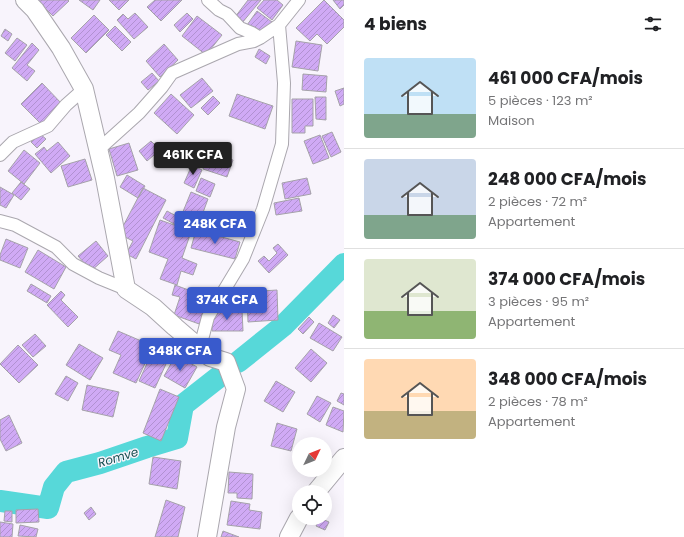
<!DOCTYPE html>
<html lang="fr">
<head>
<meta charset="utf-8">
<style>
  body { margin:0; font-family:Poppins,sans-serif; background:#f2f2f2; color:#202124; height:100vh; display:flex; flex-direction:column; font-size:15px; white-space:nowrap }
  * { box-sizing:border-box; margin:0 }
  p { font-size:13px; color:#757577 }
  .icon { flex:none; width:22px; height:22px; fill:none; stroke:currentColor; stroke-width:2; stroke-linecap:round; stroke-linejoin:round }
  .map { position:relative; flex:1; overflow:hidden }
  .side { display:flex; flex-direction:column; background:#fff; width:340px }
  .side>* { flex:none }
  .needle { width:26px; rotate:47deg }
  .fabs { position:absolute; left:292px; top:437px; display:grid; gap:8px }
  .fabs a { display:grid; place-items:center; width:40px; height:40px; border-radius:50%; background:#fff; box-shadow:0 4px 16px #0002; font-size:20px }
  .price { position:absolute; translate:-50% -34px; padding:0 9px; border-radius:4px; background:#395acc; color:#fff; font-size:13px; line-height:26px; filter:drop-shadow(0 1px 2px #0008) }
  .price::after { content:''; position:absolute; left:50%; top:24px; width:12px; height:9px; margin-left:-6px; background:inherit; clip-path:polygon(0 0,100% 0,50% 100%) }
  .price.current { background:#222; color:#fff }
  ul { padding:0; list-style:none }
  li { display:flex; align-items:center; gap:12px; height:100px; padding:0 20px }
  li+li { border-top:1px solid #e0e0e0 }
  li span { display:grid; place-items:center; flex:none; width:112px; height:80px; border-radius:4px; color:#555 }
  li>.icon { margin-inline-start:auto }
  span .icon { width:48px; height:48px; fill:#fffc; stroke-width:1 }
  li b { font-size:17px }
  h2 { display:flex; justify-content:space-between; align-items:center; height:48px; padding:0 20px; font-size:17px }
  main { display:flex; flex:1; min-height:0 }
  .map>svg:first-child { display:block }
  .lines { fill:none; stroke-linecap:round; stroke-linejoin:round }
  .river { stroke:#57d8d9; stroke-width:22 }
  .building { fill:url(#building-hatch); stroke:#a5a2a9 }
  .street-casing { stroke:#aaa7ae; stroke-width:14 }
  .secondary-casing { stroke:#aaa7ae; stroke-width:20 }
  .street { stroke:#fff; stroke-width:12 }
  .secondary { stroke:#fff; stroke-width:18 }
  .labels { text-anchor:middle; dominant-baseline:central; stroke-width:3; stroke-linejoin:round; paint-order:stroke }
  .water-label { font-size:12px; font-style:italic; fill:#164e4f; stroke:#f8f4fc }
</style>
</head>
<body>
<main>
<div class="map">
<svg width="344" height="537" viewBox="0 0 344 537">
  <defs>
    <pattern id="building-hatch" width="6" height="6" patternUnits="userSpaceOnUse"><rect width="6" height="6" fill="#d0aaf5"/><path d="M-1 1l2-2M0 6l6-6M5 7l2-2" fill="none" stroke="#b191d1"/></pattern>
  </defs>
  <rect width="100%" height="100%" fill="#f8f4fc"/>
  <g class="lines">
    <path class="river" d="M238,362l45,-36 61,-62
      M0,501l48,7 6,-21 12,-15 34,-9 47,-16 30,-9 6,-33 37,-29"/>
  </g>
  <path class="building" d="M37,0h31l1,1 -16,15z
    M79,0h21l-7,10z
    M109,0h20l-10,10z
    M155,0h27l-21,21 -14,-14z
    M248,0h13l-19,23 -7,-6z
    M264,0h13l6,5 -11,15 -15,-12z
    M324,0l20,20v7l-17,17 -10,-10 -7,7 -14,-13z
    M333,0h11v5l-4,4z
    M257,11l15,11 -10,14 -15,-11z
    M135,13l13,14 -14,12 -17,-19 6,-6 5,5z
    M187,13l6,6 -13,13 -6,-7z
    M94,15l15,15 -23,23 -15,-15z
    M197,16l25,19 -16,20 -24,-19z
    M115,26l16,16 -9,9 -16,-16z
    M5,29l7,5 -4,7 -7,-5z
    M17,38l10,7 -12,16 -10,-8z
    M296,41l26,4 -4,26 -26,-4z
    M32,43l7,7 -12,15 8,6 -8,10 -15,-13z
    M164,44l14,16 -18,17 -14,-16z
    M259,49l11,7 -4,8 -11,-7z
    M152,73l7,8 -11,9 -7,-8z
    M303,74l24,2 -1,16 -24,-2z
    M202,78l11,13 -22,17 -11,-13z
    M42,83l20,21 -21,20 -20,-20z
    M344,88v16l-4,2 -5,-15z
    M171,94l23,21 -17,19 -23,-21z
    M237,94l36,12 -8,23 -36,-13z
    M213,96l7,7 -12,12 -7,-7z
    M315,97h11v23l-10,-1z
    M292,99h21v27h-8v7h-13z
    M332,132l9,20 -10,5 -9,-21z
    M39,133l7,6 -9,9 -6,-6z
    M320,135l9,23 -16,6 -9,-23z
    M151,141l9,9 -13,11 -8,-10z
    M58,142l12,14 -19,17 -16,-19 9,-7 3,4z
    M129,143l9,27 -21,6 -8,-27z
    M24,150l16,13 -16,21 -16,-13z
    M209,152l24,8 -6,17 -24,-8z
    M85,159l7,21 -24,7 -7,-21z
    M192,165l10,5 -8,18 -10,-5z
    M127,175l18,11 -7,12 -18,-11z
    M201,178l14,6 -5,13 -14,-6z
    M307,178l4,16 -26,5 -3,-16z
    M21,182l9,7 -9,11 -9,-7z
    M0,187l14,8 -8,13 -6,-3z
    M143,188l23,12 -30,59 -10,-5 7,-13 -14,-7z
    M191,192l17,7 -10,27 -18,-7z
    M299,198l3,13 -26,4 -2,-12z
    M167,211l13,7 -4,7 -13,-7z
    M160,220l20,7 2,-6 8,3 -2,7 3,1 -9,26 15,6 -4,11 -12,-4 -4,14 -17,-6 8,-20 -19,-7z
    M196,230l44,12 -5,17 -44,-11z
    M6,239l22,9 -8,20 -20,-8v-5z
    M96,241l12,15 -17,15 -13,-15z
    M278,244l10,11 -19,18 -11,-12 6,-5 5,5 8,-8 -4,-5z
    M38,250l28,17 -12,22 -29,-17z
    M31,284l20,12 -4,7 -20,-12z
    M175,285l19,7 -2,4 18,6 -8,23 -28,-10 6,-18 -8,-2z
    M277,290l1,30 -30,2 -1,-30z
    M61,291l4,4 -4,5 17,17 -10,10 -21,-22z
    M242,310l1,21h-31v-20z
    M333,315l7,5 -6,8 -6,-5z
    M309,317l5,5 -11,12 -5,-5z
    M319,323l23,14 -9,14 -23,-13z
    M118,331l35,15 -17,37 -23,-10 8,-18 -12,-5z
    M35,334l11,12 -13,11 -11,-12z
    M79,344l24,14 -13,22 -24,-15z
    M18,345l20,20 -19,18 -19,-19z
    M155,346l16,7 -16,35 -16,-7z
    M311,349l16,14 -16,19 -16,-14z
    M176,355l21,12 -12,21 -21,-12z
    M66,376l12,7 -10,18 -13,-7z
    M276,381l19,11 -12,20 -19,-11z
    M87,385l32,7 -6,25 -31,-7z
    M160,389l19,8 -18,44 -18,-8z
    M341,393l3,1v11l-7,-4z
    M317,396l14,7 -11,19 -13,-8z
    M333,407l11,4 -1,21 -17,-7z
    M9,415l13,28 -16,8 -6,-12v-19z
    M277,423l20,6 -6,22 -20,-5z
    M153,457l28,4 -4,28 -28,-5z
    M229,472l24,2 -1,25 -15,-1v-5h-9z
    M166,500l19,7 -7,30h-23z
    M231,501l19,3 -1,6 13,2 -2,17 -33,-4z
    M91,507l5,7 -7,6 -5,-7z
    M38,509l1,13 -23,1v-13z
    M5,511h7v11l-8,-1z
    M320,518l9,4 -4,8 -9,-4z
    M0,522l13,2 -1,13h-12z
    M20,525l18,4 -2,8 -18,-1z
    M223,531l16,6h-18z"/>
  <g class="lines">
    <g class="street-casing">
      <path id="street" d="M208,0l11,10 8,4 13,14 12,5 8,5
        M98,150l41,-37 23,-26 10,-14 66,-29 16,-3 6,-3 19,-13 20,-25
        M0,155l13,-13 35,-16 18,-21 18,-16
        M0,221l15,4 41,22 17,17 26,14 27,11
        M200,347l8,-30 35,-58 20,-50 19,-65 2,-61 -5,-58"/>
    </g>
    <g class="secondary-casing">
      <path id="secondary" d="M25,0l10,10 26,38 23,41 21,89 21,111 27,18 22,20 35,30 16,5 10,27 -10,38 -19,110
        M316,492l28,-34
        M289,537l10,-19"/>
    </g>
    <use href="#street" class="street"/>
    <use href="#secondary" class="secondary"/>
  </g>
  <g class="labels">
    <g class="water-label">
      <text transform="translate(118 457) rotate(-17)">Romve</text>
    </g>
  </g>
</svg>
<div class="fabs">
<a><svg class="needle" viewBox="-14 -14 28 28"><path d="M0-13l5 13h-10z" fill="#e53935"/><path d="M0 13l5-13h-10z" fill="#757577"/></svg></a>
<a><svg class="icon" aria-label="locate" viewBox="0 0 24 24"><circle cx="12" cy="12" r="6"/><path d="M12 2v4M12 18v4M2 12h4M18 12h4"/></svg></a>
</div>
<b class="price current" style="left:193px;top:176px">461K CFA</b>
<b class="price" style="left:215px;top:245px">248K CFA</b>
<b class="price" style="left:227px;top:321px">374K CFA</b>
<b class="price" style="left:180px;top:372px">348K CFA</b>
</div>
<section class="side">
<h2>4 biens<svg class="icon" aria-label="filters" viewBox="0 0 24 24"><path d="M4 7h16M4 17h16"/><circle cx="9" cy="7" r="2"/><circle cx="15" cy="17" r="2"/></svg></h2>
<ul>
<li><span style="background:linear-gradient(#bfe0f5 70%,#7fa58c 0)"><svg class="icon" aria-label="home" viewBox="0 0 24 24"><path d="M3 11l9-7 9 7M6 9v11h12V9"/></svg></span><div><b>461 000 CFA/mois</b><p>5 pièces · 123 m²</p><p>Maison</p></div></li>
<li><span style="background:linear-gradient(#c9d6e8 70%,#7fa58c 0)"><svg class="icon" aria-label="home" viewBox="0 0 24 24"><path d="M3 11l9-7 9 7M6 9v11h12V9"/></svg></span><div><b>248 000 CFA/mois</b><p>2 pièces · 72 m²</p><p>Appartement</p></div></li>
<li><span style="background:linear-gradient(#dfe7d0 65%,#8fb573 0)"><svg class="icon" aria-label="home" viewBox="0 0 24 24"><path d="M3 11l9-7 9 7M6 9v11h12V9"/></svg></span><div><b>374 000 CFA/mois</b><p>3 pièces · 95 m²</p><p>Appartement</p></div></li>
<li><span style="background:linear-gradient(#ffd9b3 65%,#c2b280 0)"><svg class="icon" aria-label="home" viewBox="0 0 24 24"><path d="M3 11l9-7 9 7M6 9v11h12V9"/></svg></span><div><b>348 000 CFA/mois</b><p>2 pièces · 78 m²</p><p>Appartement</p></div></li>
</ul>
</section>
</main>
</body>
</html>
